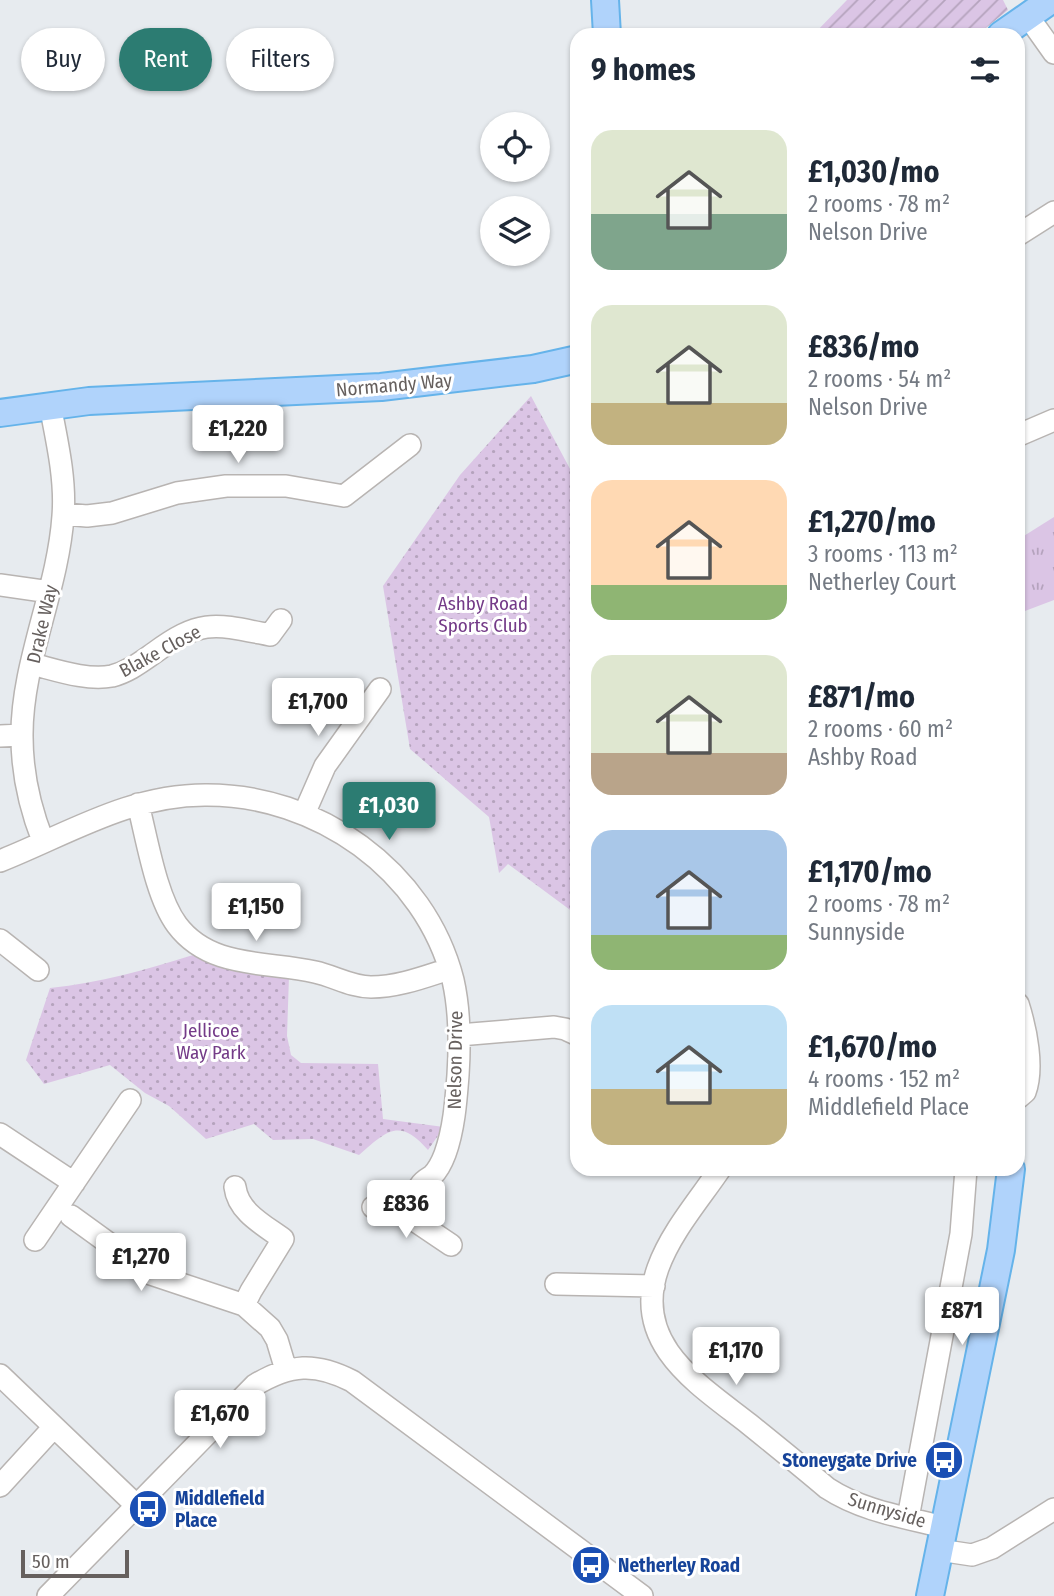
<!DOCTYPE html>
<html lang="en">
<head>
<meta charset="utf-8">
<style>
  body { margin:0; font-family:"Fira Sans Condensed",sans-serif; background:#f2f2f3; color:#1f2937; height:100vh; display:flex; flex-direction:column; font-size:26px; white-space:nowrap }
  * { box-sizing:border-box; margin:0 }
  p { font-size:23px; color:#747a83 }
  .icon { flex:none; width:38px; height:38px; fill:none; stroke:currentColor; stroke-width:2; stroke-linecap:round; stroke-linejoin:round }
  .map { position:relative; flex:1; overflow:hidden }
  .drawer { position:absolute; left:570px; top:28px; width:455px; height:1148px; display:flex; flex-direction:column; background:#fff; border-radius:21px; box-shadow:0 2px 5px #0004 }
  .drawer>* { flex:none }
  .hud { position:absolute; left:21px; top:28px; width:444px; height:63px; display:flex; gap:14px }
  .fabs { position:absolute; left:480px; top:112px; display:grid; gap:14px }
  .fabs a { display:grid; place-items:center; width:70px; height:70px; border-radius:50%; background:#fff; box-shadow:0 2px 5px #0004; font-size:35px }
  .scale { position:absolute; left:21px; bottom:18px; width:108px; box-sizing:border-box; padding-left:7px; border:4px solid #66605e; border-top:0; font-size:19px; line-height:24px; white-space:nowrap; color:#66605e; -webkit-text-stroke:5px #fff; paint-order:stroke }
  .price { position:absolute; translate:-50% -60px; padding:0 16px; border-radius:7px; background:#fff; color:#222; font-size:23px; line-height:46px; filter:drop-shadow(0 2px 4px #0008) }
  .price::after { content:''; position:absolute; left:50%; top:42px; width:21px; height:16px; margin-left:-10px; background:inherit; clip-path:polygon(0 0,100% 0,50% 100%) }
  .price.active { background:#2c7c72; color:#fff }
  ul { padding:0; list-style:none }
  li { display:flex; align-items:center; gap:21px; height:175px; padding:0 21px }
  li span { display:grid; place-items:center; flex:none; width:196px; height:140px; border-radius:21px; color:#555 }
  li>.icon { margin-inline-start:auto }
  span .icon { width:84px; height:84px; fill:#fffc; stroke-width:1 }
  li b { font-size:30px }
  h2 { display:flex; justify-content:space-between; align-items:center; height:84px; padding:0 21px; font-size:30px }
  .chip { padding:0 24px; border-radius:32px; background:#fff; box-shadow:0 2px 5px #0004; font-size:24px; line-height:63px }
  .chip.active { background:#2c7c72; color:#fff }
  .map>svg:first-child { display:block }
  .grass { fill:url(#grass-tufts) }
  .park { fill:url(#park-dots) }
  .garden { fill:url(#garden-furrows) }
  .lines { fill:none; stroke-linecap:round; stroke-linejoin:round }
  .minor-casing { stroke:#b8b4b2; stroke-width:24 }
  .major-casing { stroke:#65b3ea; stroke-width:30 }
  .minor { stroke:#fff; stroke-width:21 }
  .major { stroke:#b0d3fb; stroke-width:26 }
  .labels { text-anchor:middle; dominant-baseline:central; stroke-width:6; stroke-linejoin:round; paint-order:stroke }
  .street-label { font-size:19px; fill:#66605e; stroke:#fff }
  .park-label { font-size:19px; fill:#743b88; stroke:#fff }
  .transit-label { font-size:19px; font-weight:bold; fill:#164399; stroke:#fff; text-anchor:start }
</style>
</head>
<body>
<div class="map">
<svg width="1054" height="1596" viewBox="0 0 1054 1596">
  <defs>
    <pattern id="grass-tufts" width="24" height="20" patternUnits="userSpaceOnUse" patternTransform="scale(1.75)"><rect width="24" height="20" fill="#dbc5e5"/><path d="M3 7l-1-3M5 7V3M7 7l1-3M15 17l-1-3M17 17v-4M19 17l1-3" fill="none" stroke="#b5a3bd"/></pattern>
    <pattern id="park-dots" width="8" height="8" patternUnits="userSpaceOnUse" patternTransform="scale(1.75)"><rect width="8" height="8" fill="#dbc5e5"/><path d="M2 2h.1M6 6h.1" fill="none" stroke="#b5a3bd" stroke-width="1.8" stroke-linecap="round"/></pattern>
    <pattern id="garden-furrows" width="10" height="10" patternUnits="userSpaceOnUse" patternTransform="scale(1.75)"><rect width="10" height="10" fill="#dbc5e5"/><path d="M-1 1l2-2M0 10L10 0M9 11l2-2" fill="none" stroke="#b5a3bd"/></pattern>
  </defs>
  <rect width="100%" height="100%" fill="#e7ebef"/>
  <path class="grass" d="M1054,517v83l-29,11 -6,-20v-52z"/>
  <path class="park" d="M531,396l46,86v433l-69,-51 -9,9 -10,-56 -79,-68 -27,-163 77,-111z
    M193,955c28,17 65,18 96,21l-2,60 4,19 10,8 77,1 5,55 61,8 -16,23c-29,-33 -41,-19 -69,5l-46,-16 -40,1 -19,-16 -48,15 -37,-33 -24,-13 -35,-28 -66,19 -18,-24 24,-72c50,-5 95,-18 143,-33z"/>
  <path class="garden" d="M847,0h156l5,10 -31,25h-164z"/>
  <g class="lines">
    <g class="minor-casing">
      <path id="minor" d="M1027,15l27,38
        M1018,235l36,-23
        M1019,435l35,-15
        M64,514l23,2 25,-3 65,-20 49,-7h60l58,10 66,-51
        M0,585l50,7
        M32,664c24,6 55,17 80,12 16,-4 29,-14 42,-23 47,-35 62,-29 116,-18l11,-15
        M0,736l22,-1
        M138,804c9,35 18,93 39,121 33,44 90,36 138,47 19,4 36,15 56,15 27,0 53,-10 78,-18
        M304,814l21,-48 55,-77
        M43,841c-13,-33 -21,-69 -21,-104 -1,-73 36,-147 41,-221 3,-36 -6,-75 -13,-111
        M0,861c68,-27 129,-66 205,-66 112,-1 220,75 248,185 7,31 7,65 5,95 -2,26 -4,54 -13,79 -3,8 -7,16 -13,22 -5,3 -9,5 -12,10 -5,9 -9,19 -15,28
        M0,940l38,30
        M1018,1004c8,25 16,64 7,88l-7,6
        M459,1035l95,-8 11,2 13,6
        M0,1134l74,49
        M720,1169c-21,31 -49,63 -62,99 -27,76 40,116 91,156 26,21 52,42 78,64 35,23 77,29 117,39
        M235,1187c3,25 29,38 48,52l-32,52 -7,14
        M373,1207l32,7 46,31
        M71,1216l80,58 93,31 26,23 7,12 9,30
        M35,1240l95,-140
        M556,1284l98,2
        M0,1375l137,131
        M0,1486l53,-58
        M908,1518l53,-284 5,-65
        M939,1550l33,5 20,-7 62,-39
        M48,1596l207,-211c35,-21 60,-23 97,-4l290,215"/>
    </g>
    <g class="major-casing">
      <path id="major" d="M605,0l2,35
        M1001,35l50,-35
        M0,413l89,-12 292,-14 152,-18 45,-10
        M930,1596l71,-346 10,-81"/>
    </g>
    <use href="#minor" class="minor"/>
    <use href="#major" class="major"/>
  </g>
  <defs>
    <g id="bus-disc" transform="scale(2.0125)"><circle r="9.5" fill="#1a4fb4" stroke="#fff"/><path d="M-5-6H5V4H4V6H2V4H-2V6H-4V4H-5ZM-3.5-4V0h7V-4ZM-3.5 1.2v1.5H-2V1.2ZM2 1.2v1.5H3.5V1.2Z" fill="#fff"/></g>
  </defs>
  <g fill-rule="evenodd">
    <use href="#bus-disc" x="944" y="1460"/>
    <use href="#bus-disc" x="148" y="1509"/>
    <use href="#bus-disc" x="591" y="1565"/>
  </g>
  <g class="labels">
    <g class="street-label">
      <text transform="translate(394 385) rotate(-5)">Normandy Way</text>
      <text transform="translate(42 624) rotate(-77)">Drake Way</text>
      <text transform="translate(160 651) rotate(-28)">Blake Close</text>
      <text transform="translate(455 1060) rotate(-89)">Nelson Drive</text>
      <text transform="translate(887 1510) rotate(17)">Sunnyside</text>
    </g>
    <g class="park-label">
      <text x="483" y="603">Ashby Road<tspan x="483" dy="22">Sports Club</tspan></text>
      <text x="211" y="1030">Jellicoe<tspan x="211" dy="22">Way Park</tspan></text>
    </g>
    <g class="transit-label">
      <text x="917" y="1460" text-anchor="end">Stoneygate Drive</text>
      <text x="175" y="1498">Middlefield<tspan x="175" dy="22">Place</tspan></text>
      <text x="618" y="1565">Netherley Road</text>
    </g>
  </g>
</svg>
<div class="fabs">
<a><svg class="icon" aria-label="locate" viewBox="0 0 24 24"><circle cx="12" cy="12" r="6"/><path d="M12 2v4M12 18v4M2 12h4M18 12h4"/></svg></a>
<a><svg class="icon" aria-label="layers" viewBox="0 0 24 24"><path d="M12 4l9 5-9 5-9-5zM3 14l9 5 9-5"/></svg></a>
</div>
<div class="scale">50 m</div>
<b class="price" style="left:238px;top:465px">£1,220</b>
<b class="price" style="left:318px;top:738px">£1,700</b>
<b class="price active" style="left:389px;top:842px">£1,030</b>
<b class="price" style="left:256px;top:943px">£1,150</b>
<b class="price" style="left:406px;top:1240px">£836</b>
<b class="price" style="left:141px;top:1293px">£1,270</b>
<b class="price" style="left:962px;top:1347px">£871</b>
<b class="price" style="left:736px;top:1387px">£1,170</b>
<b class="price" style="left:220px;top:1450px">£1,670</b>
<div class="hud">
<a class="chip">Buy</a>
<a class="chip active">Rent</a>
<a class="chip">Filters</a>
</div>
<section class="drawer">
<h2>9 homes<svg class="icon" aria-label="filters" viewBox="0 0 24 24"><path d="M4 7h16M4 17h16"/><circle cx="9" cy="7" r="2"/><circle cx="15" cy="17" r="2"/></svg></h2>
<ul>
<li><span style="background:linear-gradient(#dfe7d0 60%,#7fa58c 0)"><svg class="icon" aria-label="home" viewBox="0 0 24 24"><path d="M3 11l9-7 9 7M6 9v11h12V9"/></svg></span><div><b>£1,030/mo</b><p>2 rooms · 78 m²</p><p>Nelson Drive</p></div></li>
<li><span style="background:linear-gradient(#dfe7d0 70%,#c2b280 0)"><svg class="icon" aria-label="home" viewBox="0 0 24 24"><path d="M3 11l9-7 9 7M6 9v11h12V9"/></svg></span><div><b>£836/mo</b><p>2 rooms · 54 m²</p><p>Nelson Drive</p></div></li>
<li><span style="background:linear-gradient(#ffd9b3 75%,#8fb573 0)"><svg class="icon" aria-label="home" viewBox="0 0 24 24"><path d="M3 11l9-7 9 7M6 9v11h12V9"/></svg></span><div><b>£1,270/mo</b><p>3 rooms · 113 m²</p><p>Netherley Court</p></div></li>
<li><span style="background:linear-gradient(#dfe7d0 70%,#b9a48a 0)"><svg class="icon" aria-label="home" viewBox="0 0 24 24"><path d="M3 11l9-7 9 7M6 9v11h12V9"/></svg></span><div><b>£871/mo</b><p>2 rooms · 60 m²</p><p>Ashby Road</p></div></li>
<li><span style="background:linear-gradient(#a9c7e8 75%,#8fb573 0)"><svg class="icon" aria-label="home" viewBox="0 0 24 24"><path d="M3 11l9-7 9 7M6 9v11h12V9"/></svg></span><div><b>£1,170/mo</b><p>2 rooms · 78 m²</p><p>Sunnyside</p></div></li>
<li><span style="background:linear-gradient(#bfe0f5 60%,#c2b280 0)"><svg class="icon" aria-label="home" viewBox="0 0 24 24"><path d="M3 11l9-7 9 7M6 9v11h12V9"/></svg></span><div><b>£1,670/mo</b><p>4 rooms · 152 m²</p><p>Middlefield Place</p></div></li>
</ul>
</section>
</div>
</body>
</html>
